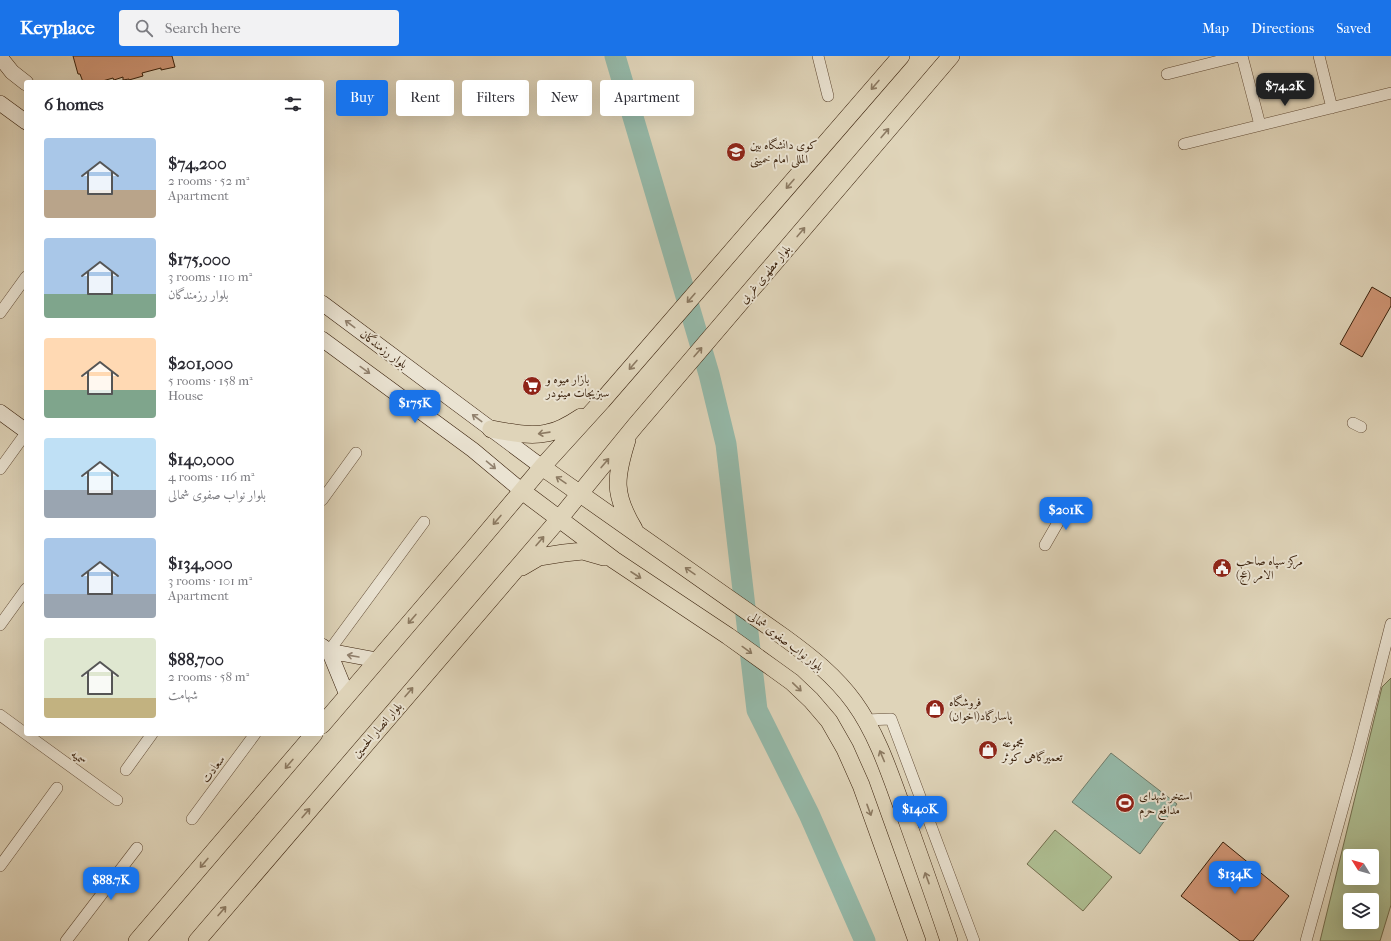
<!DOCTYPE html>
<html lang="en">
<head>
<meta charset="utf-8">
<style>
  body { margin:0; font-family:"IM FELL French Canon",Amiri,serif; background:#f2f2f3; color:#2b2b33; height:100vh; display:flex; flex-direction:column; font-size:15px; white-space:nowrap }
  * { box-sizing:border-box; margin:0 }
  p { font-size:13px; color:#7c7c81 }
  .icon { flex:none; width:22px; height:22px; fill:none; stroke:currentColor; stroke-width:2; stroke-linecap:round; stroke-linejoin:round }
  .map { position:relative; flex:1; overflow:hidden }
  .drawer { position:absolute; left:24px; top:24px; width:300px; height:656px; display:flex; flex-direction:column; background:#fff; border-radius:4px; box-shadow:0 4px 16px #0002 }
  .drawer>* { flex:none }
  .banner { position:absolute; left:336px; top:24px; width:380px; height:36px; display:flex; gap:8px }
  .needle { width:26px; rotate:307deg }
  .tools { position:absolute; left:1343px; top:793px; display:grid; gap:8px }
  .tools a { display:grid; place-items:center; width:36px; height:36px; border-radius:4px; background:#fff; box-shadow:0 4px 16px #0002; font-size:20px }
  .price { position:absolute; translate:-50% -34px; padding:0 9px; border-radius:8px; background:#1a73e8; color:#fff; font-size:13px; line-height:26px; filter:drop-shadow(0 1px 2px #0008) }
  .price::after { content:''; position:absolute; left:50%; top:24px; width:12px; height:9px; margin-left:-6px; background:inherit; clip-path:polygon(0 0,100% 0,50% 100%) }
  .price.active { background:#222; color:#fff }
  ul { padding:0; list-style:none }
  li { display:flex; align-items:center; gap:12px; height:100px; padding:0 20px }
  li span { display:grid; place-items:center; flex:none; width:112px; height:80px; border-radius:4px; color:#555 }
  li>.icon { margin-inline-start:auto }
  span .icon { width:48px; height:48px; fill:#fffc; stroke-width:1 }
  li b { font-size:17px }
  h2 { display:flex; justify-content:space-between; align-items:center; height:48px; padding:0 20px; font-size:17px }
  .chip { padding:0 14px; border-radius:4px; background:#fff; box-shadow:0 4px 16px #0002; font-size:14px; line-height:36px }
  .chip.active { background:#1a73e8; color:#fff }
  header { display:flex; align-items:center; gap:24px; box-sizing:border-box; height:56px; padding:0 20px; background:#1a73e8; color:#fff }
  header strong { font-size:19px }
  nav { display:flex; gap:22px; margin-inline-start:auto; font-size:14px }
  .search { width:280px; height:36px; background:#f2f2f3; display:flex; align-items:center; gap:10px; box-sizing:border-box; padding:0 14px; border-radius:4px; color:#7c7c81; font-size:15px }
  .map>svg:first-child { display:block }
  .green { fill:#aebe92; stroke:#736e4e; fill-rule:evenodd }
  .water { fill:#95b9a9; stroke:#707b69 }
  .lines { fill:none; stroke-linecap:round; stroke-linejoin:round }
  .river { stroke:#95b9a9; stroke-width:21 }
  .building { fill:#cf9575; stroke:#381f0a }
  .street-casing { stroke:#624c36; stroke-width:12 }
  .secondary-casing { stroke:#381f0a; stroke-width:16 }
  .primary-casing { stroke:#381f0a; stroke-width:18 }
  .street { stroke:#eae3d2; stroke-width:11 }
  .secondary { stroke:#eae3d2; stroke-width:15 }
  .primary { stroke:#dfd4b9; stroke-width:17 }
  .oneway { stroke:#8c7a62 }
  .oneway2 { stroke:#91816e }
  .labels { text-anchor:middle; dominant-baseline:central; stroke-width:4; stroke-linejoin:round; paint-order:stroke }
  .poi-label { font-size:12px; fill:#381f0a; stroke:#eae3d2; text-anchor:start }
  .street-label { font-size:12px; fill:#381f0a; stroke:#eae3d2 }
</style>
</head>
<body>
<header>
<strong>Keyplace</strong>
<div class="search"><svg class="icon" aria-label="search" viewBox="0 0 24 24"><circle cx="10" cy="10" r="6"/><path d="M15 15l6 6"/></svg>Search here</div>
<nav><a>Map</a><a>Directions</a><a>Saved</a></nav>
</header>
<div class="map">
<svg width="1391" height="885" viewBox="0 0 1391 885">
  <rect width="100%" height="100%" fill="#dfd4b9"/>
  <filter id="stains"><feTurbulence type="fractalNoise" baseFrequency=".005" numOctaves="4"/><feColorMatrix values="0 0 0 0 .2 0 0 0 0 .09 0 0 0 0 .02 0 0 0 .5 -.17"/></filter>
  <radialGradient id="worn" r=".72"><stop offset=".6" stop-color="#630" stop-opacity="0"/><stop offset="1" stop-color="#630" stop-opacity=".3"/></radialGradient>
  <path class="green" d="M1391,622v227l-11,36h-60l62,-254zM1350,800h22v22h-22zM1350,844h22v22h-22z
    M1055,774l57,47 -29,34 -56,-47z"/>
  <path class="water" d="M1111,697l66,51 -37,50 -68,-52z"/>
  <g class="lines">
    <path class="river" d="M615,0l94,318 17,70 31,266 52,104 56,127"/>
  </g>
  <path class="building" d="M73,0h99l3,11 -14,3v-2l-19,5 1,3 -14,4v-1l-6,1v-3l-9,3 -1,-2 -14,4h-16l-3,-8h-2z
    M1372,231l19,11v8l-29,51 -22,-13z
    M1223,786l66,54 -36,45h-13l-59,-45z"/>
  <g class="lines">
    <g class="street-casing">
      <path id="street" d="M818,0l10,40
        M1242,0l18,69
        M1319,0l13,52
        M1167,18l72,-18
        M1184,88l207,-51
        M0,257l26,-36
        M1353,367l8,4
        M0,413l26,-36
        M322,444l34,-47
        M1045,489l23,-40
        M0,569l26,-36
        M329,595l95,-129
        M0,659l26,19
        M865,664l26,-1 83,222
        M26,678l91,66
        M126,714l26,-36
        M192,763l63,-85
        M0,810l57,-78
        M66,885l71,-93
        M1306,885l52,-188 33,-129"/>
    </g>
    <g class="secondary-casing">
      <path id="secondary" d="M0,1l12,15 14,11
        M0,47l26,19
        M322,247l220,164
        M322,283l151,111 49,41
        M0,356l26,19
        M322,590l7,5 48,9
        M329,595l18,44"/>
    </g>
    <g class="primary-casing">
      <path id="primary" d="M491,373c18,3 38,8 56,4 12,-2 25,-10 34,-16
        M627,384c-12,38 -14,54 7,89
        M542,411l243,171c26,19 50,38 69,64 24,33 37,75 51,113 15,42 30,84 44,126
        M522,435l92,69 114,76 46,33 18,13 19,18 18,21 16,28 16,36 56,156
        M522,511l17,-10 25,-4 19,-2 21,6
        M322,669l150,-175 70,-83 60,-66 299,-345
        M137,885l177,-207
        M197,885l362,-422 76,-93 316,-370"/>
    </g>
    <use href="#street" class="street"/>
    <use href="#secondary" class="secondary"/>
    <use href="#primary" class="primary"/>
  </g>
  <defs><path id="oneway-shaft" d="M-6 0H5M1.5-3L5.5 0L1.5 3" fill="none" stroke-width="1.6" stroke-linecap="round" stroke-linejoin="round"/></defs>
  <g class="oneway">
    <use href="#oneway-shaft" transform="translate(875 29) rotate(131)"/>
    <use href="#oneway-shaft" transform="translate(885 77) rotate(-50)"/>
    <use href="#oneway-shaft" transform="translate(790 128) rotate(131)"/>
    <use href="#oneway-shaft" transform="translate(801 176) rotate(-50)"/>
    <use href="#oneway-shaft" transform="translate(691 242) rotate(131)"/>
    <use href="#oneway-shaft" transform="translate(698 296) rotate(-49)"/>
    <use href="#oneway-shaft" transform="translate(633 309) rotate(131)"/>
    <use href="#oneway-shaft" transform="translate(544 377) rotate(172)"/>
    <use href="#oneway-shaft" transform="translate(605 407) rotate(-50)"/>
    <use href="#oneway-shaft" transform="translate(561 424) rotate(-146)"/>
    <use href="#oneway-shaft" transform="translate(497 464) rotate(131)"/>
    <use href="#oneway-shaft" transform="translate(540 485) rotate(-49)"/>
    <use href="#oneway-shaft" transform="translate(690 515) rotate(-145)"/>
    <use href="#oneway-shaft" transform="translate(636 519) rotate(33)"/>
    <use href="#oneway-shaft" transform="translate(412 563) rotate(131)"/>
    <use href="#oneway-shaft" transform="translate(747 594) rotate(36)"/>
    <use href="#oneway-shaft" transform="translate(797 631) rotate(44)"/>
    <use href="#oneway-shaft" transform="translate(409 636) rotate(-49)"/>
    <use href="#oneway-shaft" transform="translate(882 700) rotate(-113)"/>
    <use href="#oneway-shaft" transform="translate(289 708) rotate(130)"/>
    <use href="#oneway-shaft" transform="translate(869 754) rotate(70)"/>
    <use href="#oneway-shaft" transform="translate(306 757) rotate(-49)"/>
    <use href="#oneway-shaft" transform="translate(204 807) rotate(130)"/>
    <use href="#oneway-shaft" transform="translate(927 822) rotate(-110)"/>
    <use href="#oneway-shaft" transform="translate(222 855) rotate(-49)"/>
  </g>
  <g class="oneway2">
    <use href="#oneway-shaft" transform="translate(350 268) rotate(-143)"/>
    <use href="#oneway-shaft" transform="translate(365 314) rotate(36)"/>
    <use href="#oneway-shaft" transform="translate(477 362) rotate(-143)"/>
    <use href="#oneway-shaft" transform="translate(491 409) rotate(40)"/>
    <use href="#oneway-shaft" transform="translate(353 600) rotate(-170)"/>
  </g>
  <defs>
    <g id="university-disc" transform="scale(1)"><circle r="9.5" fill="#8f2418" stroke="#eae3d2"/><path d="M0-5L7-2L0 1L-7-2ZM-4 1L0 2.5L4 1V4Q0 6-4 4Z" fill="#fff"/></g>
    <g id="supermarket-disc" transform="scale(1)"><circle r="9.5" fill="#8f2418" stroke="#eae3d2"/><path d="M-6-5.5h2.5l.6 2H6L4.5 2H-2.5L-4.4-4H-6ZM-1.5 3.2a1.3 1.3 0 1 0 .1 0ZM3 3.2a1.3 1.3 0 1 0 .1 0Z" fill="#fff"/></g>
    <g id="civic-disc" transform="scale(1)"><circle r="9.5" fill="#8f2418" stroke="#eae3d2"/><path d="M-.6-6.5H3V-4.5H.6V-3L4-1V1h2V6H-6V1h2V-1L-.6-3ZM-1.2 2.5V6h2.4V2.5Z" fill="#fff"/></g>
    <g id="shop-disc" transform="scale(1)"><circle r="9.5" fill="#8f2418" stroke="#eae3d2"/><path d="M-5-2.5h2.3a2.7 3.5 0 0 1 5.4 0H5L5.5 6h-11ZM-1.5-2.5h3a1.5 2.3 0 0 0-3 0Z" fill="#fff"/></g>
    <g id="stadium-disc" transform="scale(1)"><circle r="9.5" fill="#8f2418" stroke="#eae3d2"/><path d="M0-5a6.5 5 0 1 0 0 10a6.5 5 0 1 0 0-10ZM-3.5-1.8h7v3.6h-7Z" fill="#fff"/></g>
  </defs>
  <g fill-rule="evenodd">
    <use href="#university-disc" x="736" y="96"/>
    <use href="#supermarket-disc" x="532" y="330"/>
    <use href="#civic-disc" x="1222" y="512"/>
    <use href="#shop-disc" x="935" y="653"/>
    <use href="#shop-disc" x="988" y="694"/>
    <use href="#stadium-disc" x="1125" y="747"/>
  </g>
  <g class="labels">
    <g class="poi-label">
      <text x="750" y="89">کوی دانشگاه بین<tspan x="750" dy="14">المللی امام خمینی</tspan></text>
      <text x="546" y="323">بازار میوه و<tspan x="546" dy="14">سبزیجات مینودر</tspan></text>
      <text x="1236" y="505">مرکز سپاه صاحب<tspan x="1236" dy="14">الامر (عج)</tspan></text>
      <text x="949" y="646">فروشگاه<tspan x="949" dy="14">پاسارگاد(اخوان)</tspan></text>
      <text x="1002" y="687">مجموعه<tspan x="1002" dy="14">تعمیرگاهی کوثر</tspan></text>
      <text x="1139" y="740">استخر شهدای<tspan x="1139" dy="14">مدافع حرم</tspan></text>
    </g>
    <g class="street-label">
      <text transform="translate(765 218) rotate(-50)">بلوار مطهری غربی</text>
      <text transform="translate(384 293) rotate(37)">بلوار رزمندگان</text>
      <text transform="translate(786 585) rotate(37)">بلوار نواب صفوی شمالی</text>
      <text transform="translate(377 674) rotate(-49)">بلوار انصار الحسین</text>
      <text transform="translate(79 701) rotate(36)">سمیه</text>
      <text transform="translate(213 713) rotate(-54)">سعادت</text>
    </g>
  </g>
  <rect width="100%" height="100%" filter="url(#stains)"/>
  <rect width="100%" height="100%" fill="url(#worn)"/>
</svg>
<div class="tools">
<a><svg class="needle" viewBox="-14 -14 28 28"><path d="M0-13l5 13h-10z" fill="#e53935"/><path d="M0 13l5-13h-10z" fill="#7c7c81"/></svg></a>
<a><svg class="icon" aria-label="layers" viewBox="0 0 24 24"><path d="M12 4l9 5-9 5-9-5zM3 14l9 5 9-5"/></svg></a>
</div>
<b class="price active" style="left:1285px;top:51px">$74.2K</b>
<b class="price" style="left:415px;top:368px">$175K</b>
<b class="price" style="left:1066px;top:475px">$201K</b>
<b class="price" style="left:920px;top:774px">$140K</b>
<b class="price" style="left:1235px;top:839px">$134K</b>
<b class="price" style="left:111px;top:845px">$88.7K</b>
<div class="banner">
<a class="chip active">Buy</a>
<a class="chip">Rent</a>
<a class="chip">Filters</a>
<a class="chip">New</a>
<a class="chip">Apartment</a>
</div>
<section class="drawer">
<h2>6 homes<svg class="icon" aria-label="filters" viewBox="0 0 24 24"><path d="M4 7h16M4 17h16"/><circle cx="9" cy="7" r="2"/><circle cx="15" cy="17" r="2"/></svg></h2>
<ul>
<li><span style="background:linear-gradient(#a9c7e8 65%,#b9a48a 0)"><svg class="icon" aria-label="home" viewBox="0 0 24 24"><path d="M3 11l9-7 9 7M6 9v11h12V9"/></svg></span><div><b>$74,200</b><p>2 rooms · 52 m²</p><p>Apartment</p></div></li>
<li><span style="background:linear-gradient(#a9c7e8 70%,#7fa58c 0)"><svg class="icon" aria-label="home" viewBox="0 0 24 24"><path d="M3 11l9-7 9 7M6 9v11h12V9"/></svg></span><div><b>$175,000</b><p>3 rooms · 110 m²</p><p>بلوار رزمندگان</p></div></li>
<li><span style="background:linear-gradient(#ffd9b3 65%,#7fa58c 0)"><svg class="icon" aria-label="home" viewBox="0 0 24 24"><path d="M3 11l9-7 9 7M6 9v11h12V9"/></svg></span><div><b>$201,000</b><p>5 rooms · 158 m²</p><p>House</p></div></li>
<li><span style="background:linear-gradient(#bfe0f5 65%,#9aa5b1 0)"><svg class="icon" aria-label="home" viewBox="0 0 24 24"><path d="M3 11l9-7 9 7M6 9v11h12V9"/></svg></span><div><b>$140,000</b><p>4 rooms · 116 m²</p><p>بلوار نواب صفوی شمالی</p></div></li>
<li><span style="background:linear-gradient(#a9c7e8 70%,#9aa5b1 0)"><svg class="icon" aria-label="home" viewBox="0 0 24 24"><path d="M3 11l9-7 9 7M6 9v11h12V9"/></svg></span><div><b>$134,000</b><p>3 rooms · 101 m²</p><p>Apartment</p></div></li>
<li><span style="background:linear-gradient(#dfe7d0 75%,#c2b280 0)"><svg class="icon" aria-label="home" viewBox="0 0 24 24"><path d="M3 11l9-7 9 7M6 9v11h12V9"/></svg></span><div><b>$88,700</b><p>2 rooms · 58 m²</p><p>شهامت</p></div></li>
</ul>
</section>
</div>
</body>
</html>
